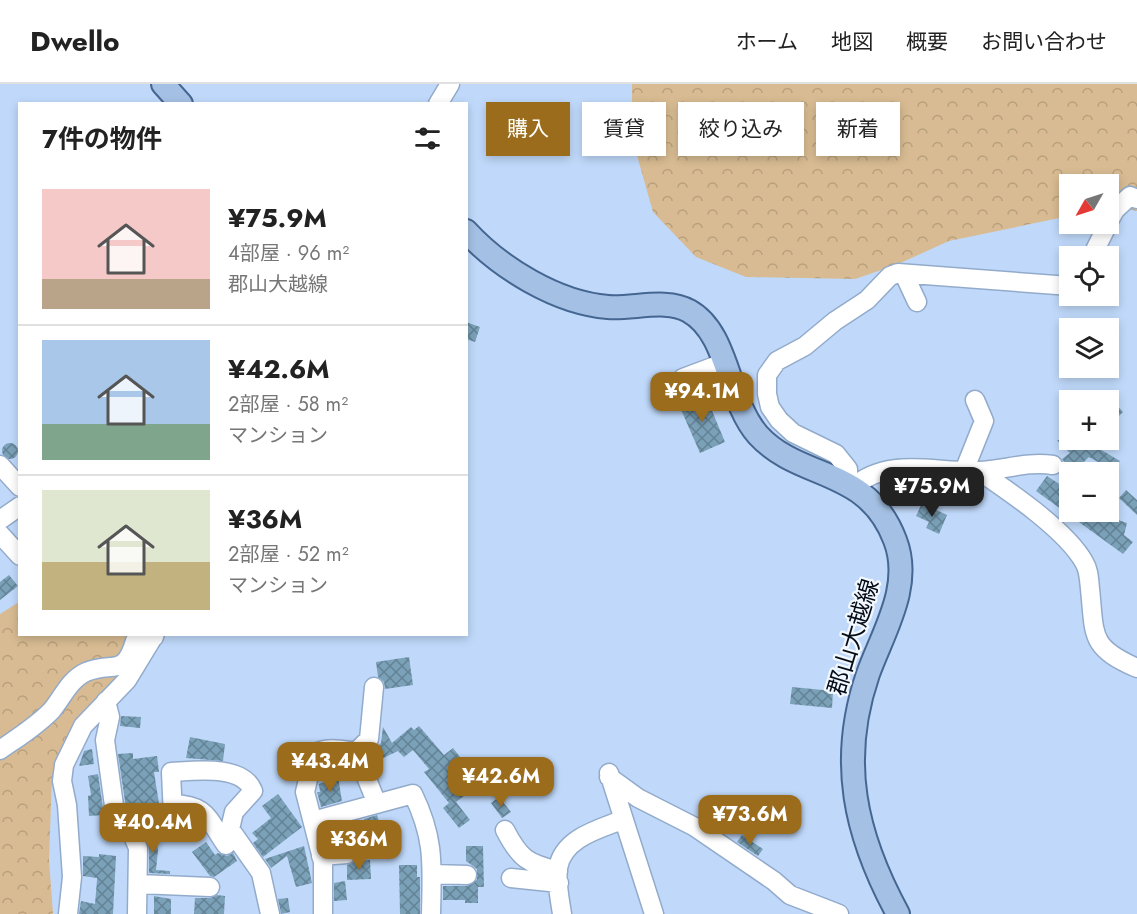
<!DOCTYPE html>
<html lang="ja">
<head>
<meta charset="utf-8">
<style>
  body { margin:0; font-family:Jost,"Noto Sans JP",sans-serif; background:#f2f2f2; color:#222; height:100vh; display:flex; flex-direction:column; font-size:22px; white-space:nowrap }
  * { box-sizing:border-box; margin:0 }
  p { font-size:20px; color:#767676 }
  .icon { flex:none; width:33px; height:33px; fill:none; stroke:currentColor; stroke-width:2; stroke-linecap:round; stroke-linejoin:round }
  .map { position:relative; flex:1; overflow:hidden }
  .panel { position:absolute; left:18px; top:18px; width:450px; height:534px; display:flex; flex-direction:column; background:#fff; border-radius:0px; box-shadow:0 3px 9px #0003 }
  .panel>* { flex:none }
  .top-card { position:absolute; left:486px; top:18px; width:561px; height:54px; display:flex; gap:12px }
  .needle { width:39px; rotate:231deg }
  .fabs { position:absolute; left:1059px; top:90px; display:grid; gap:12px }
  .fabs a { display:grid; place-items:center; width:60px; height:60px; border-radius:0px; background:#fff; box-shadow:0 3px 9px #0003; font-size:30px }
  .price { position:absolute; translate:-50% -51px; padding:0 14px; border-radius:12px; background:#9a6c1c; color:#fff; font-size:20px; line-height:39px; filter:drop-shadow(0 2px 3px #0008) }
  .price::after { content:''; position:absolute; left:50%; top:36px; width:18px; height:14px; margin-left:-9px; background:inherit; clip-path:polygon(0 0,100% 0,50% 100%) }
  .price.selected { background:#222; color:#fff }
  ul { padding:0; list-style:none }
  li { display:flex; align-items:center; gap:18px; height:150px; padding:0 24px }
  li+li { border-top:2px solid #e0e0e0 }
  li span { display:grid; place-items:center; flex:none; width:168px; height:120px; border-radius:0px; color:#555 }
  li>.icon { margin-inline-start:auto }
  span .icon { width:72px; height:72px; fill:#fffc; stroke-width:1 }
  li b { font-size:26px }
  h2 { display:flex; justify-content:space-between; align-items:center; height:72px; padding:0 24px; font-size:26px }
  .pill { padding:0 21px; border-radius:0px; background:#fff; box-shadow:0 3px 9px #0003; font-size:21px; line-height:54px }
  .pill.selected { background:#9a6c1c; color:#fff }
  header { display:flex; align-items:center; gap:36px; box-sizing:border-box; height:84px; padding:0 30px; background:#fff; border-bottom:2px solid #e0e0e0 }
  header strong { font-size:28px }
  nav { display:flex; gap:33px; margin-inline-start:auto; font-size:21px }
  .map>svg:first-child { display:block }
  .forest { fill:url(#forest-crowns) }
  .building { fill:url(#building-cross-hatch) }
  .lines { fill:none; stroke-linecap:round; stroke-linejoin:round }
  .minor-casing { stroke:#93abcb; stroke-width:21 }
  .major-casing { stroke:#456691; stroke-width:26 }
  .minor { stroke:#fff; stroke-width:18 }
  .major { stroke:#a4c0e4; stroke-width:22 }
  .labels { text-anchor:middle; dominant-baseline:central; stroke-width:4.5; stroke-linejoin:round; paint-order:stroke }
  .street-label { font-size:24px; fill:#050d18; stroke:#f3f8ff }
</style>
</head>
<body>
<header>
<strong>Dwello</strong>
<nav><a>ホーム</a><a>地図</a><a>概要</a><a>お問い合わせ</a></nav>
</header>
<div class="map">
<svg width="1137" height="830" viewBox="0 0 1137 830">
  <defs>
    <pattern id="forest-crowns" width="20" height="18" patternUnits="userSpaceOnUse" patternTransform="scale(1.5)"><rect width="20" height="18" fill="#d8bb92"/><path d="M2 6a3 3 0 1 1 6 0M12 15a3 3 0 1 1 6 0" fill="none" stroke="#b8a07d"/></pattern>
    <pattern id="building-cross-hatch" width="8" height="8" patternUnits="userSpaceOnUse" patternTransform="scale(1.5)"><rect width="8" height="8" fill="#7ba1b8"/><path d="M0 0l8 8M0 8l8-8" fill="none" stroke="#638295"/></pattern>
  </defs>
  <rect width="100%" height="100%" fill="#c0d9fa"/>
  <path class="forest" d="M632,0h505v127l-21,-4 -7,1 -1,-24h-38l-1,32 -120,25 -53,24 -41,14 -109,-2 -50,-20 -43,-45 -21,-74z
    M19,518l1,32 111,1 -11,39 -34,38 -24,42 -10,24 -3,82 4,54h-53v-300z"/>
  <path class="building" d="M466,238l14,5 -5,15 -9,-3z
    M705,310l20,48 -25,11 -21,-48z
    M1115,319l8,9 -15,14v-17z
    M1057,356h50l-9,8 22,13 -6,10 -25,-14 -16,15 -11,-13 8,-6z
    M2 367a8 8 0 1 1 16 0a8 8 0 1 1-16 0Z
    M1047,392l23,15v21h27l12,9 3,-3 15,5 -3,12 9,7 -10,12 -87,-63z
    M1126,406l11,10v15l-18,-17z
    M922,419l25,12 -8,19 -13,-6 3,-6 -13,-6z
    M9,491l9,11 -18,14v-18z
    M409,573l4,28 -28,4 -1,-7 -6,-5 -2,-15z
    M792,603l41,4 -1,17 -42,-4z
    M121,632l20,1 -1,11 -20,-2z
    M419,642l25,29 9,-7 15,19 -5,4 8,10 -6,5 4,6 -13,10 14,18 -11,8 -16,-20 6,-5 -25,-31 5,-3 -16,-19 -9,7 -6,-6 -19,9 4,7 -7,4 -7,-16 12,-12 2,-16 9,16 19,-16 3,3z
    M190,653l35,7 -2,17 -37,-3z
    M92,665l2,15 -15,2 5,-15z
    M133,669v6l24,-3 2,16h-5l6,38 -34,-2 -8,-54z
    M98,690l6,41 -15,1 -1,-20 3,-1 -3,-19z
    M338,693l4,24 -21,6 -4,-15h3l-1,-8z
    M278,710l24,33 -39,30 -10,-14 5,-4 -6,-6 19,-15 -9,-12z
    M499,713l12,15 -9,6 -11,-15z
    M715,716l12,10 -13,16 -13,-10z
    M377,731l5,16 -13,3 -5,-15z
    M194,736l5,4 -14,11 -6,-9 3,-4z
    M347,740l3,14 -21,3 -3,-12z
    M144,749h11l3,17 -2,20 14,1v3l-21,-1v-25z
    M742,751l21,14 -5,7 -21,-14z
    M206,758l9,13 3,-2 9,3 6,-3 4,8 -23,16 -4,-1 -18,-24z
    M304,762l8,37 -16,4 -9,-31 -16,12 -6,-9z
    M466,762h17l1,41h-6v16h-13v-3h-22v-14h24l10,-6v-11l-11,-8z
    M99,770l17,2 -3,58h-34l2,-13 14,3 2,-24v-2l-14,-2v-20l16,1z
    M370,776l1,19 -24,1v-15l10,-4z
    M399,781h18v12h3v37h-20z
    M345,797l2,19 -13,1v-18z
    M217,811l8,1 -1,18h-30l1,-16h15z
    M154,812l17,3v15h-17z
    M288,814l2,14 -9,2 -3,-15z"/>
  <g class="lines">
    <g class="minor-casing">
      <path id="minor" d="M438,20l12,-20
        M1108,139l7,-13 15,-14 7,3
        M1092,172l16,-32
        M904,190l13,28
        M673,309l10,-15 40,-15
        M0,381l20,22
        M964,387l20,-50 -9,-21
        M979,387c31,21 87,59 105,91 5,8 5,17 6,27 5,47 -1,58 47,79
        M848,399v-14l-12,-15 -43,-21 -14,-13 -9,-13 -3,-13v-19l10,-14 28,-15 30,-25 32,-21 23,-24 8,-3 172,13
        M853,403c36,-31 82,-14 126,-16 25,-1 48,-10 74,-6
        M0,436l20,-14
        M0,450l20,22
        M106,617l4,16 -5,23 10,73 18,23 5,12 -1,66
        M0,666c17,-12 37,-24 52,-40 10,-12 18,-31 34,-38 27,-11 38,6 49,-31l12,-5 7,1
        M356,668l13,-13 5,-52
        M609,689l45,141
        M609,693l29,21 57,29 79,54 16,14 49,19
        M172,720c36,1 35,14 54,41
        M313,737l100,-27c22,45 19,72 18,120
        M121,738l46,-1 6,-5 -2,-44c22,-1 72,-8 82,19l-19,21 -4,17 31,44 9,41
        M505,746c15,29 22,33 53,41
        M321,772l26,-2
        M432,790l35,1
        M511,794l48,5
        M139,800l71,3
        M68,830l4,-37 -5,-72 -5,-24 2,-16 19,-39 44,-46 28,-46
        M323,830v-52l-18,-70 9,-38c11,-8 29,-4 42,-2l21,52
        M562,830c-2,-14 -6,-32 -4,-46 5,-30 41,-39 64,-48"/>
    </g>
    <g class="major-casing">
      <path id="major" d="M163,0l18,20
        M466,147c34,37 91,72 142,76 25,2 59,-9 81,4 40,22 38,89 69,124 42,46 109,31 137,105 18,46 -12,92 -27,134 -30,87 -13,161 30,240"/>
    </g>
    <use href="#minor" class="minor"/>
    <use href="#major" class="major"/>
  </g>
  <g class="labels">
    <g class="street-label">
      <text transform="translate(853 553) rotate(-73)">郡山大越線</text>
    </g>
  </g>
</svg>
<div class="fabs">
<a><svg class="needle" viewBox="-14 -14 28 28"><path d="M0-13l5 13h-10z" fill="#e53935"/><path d="M0 13l5-13h-10z" fill="#767676"/></svg></a>
<a><svg class="icon" aria-label="locate" viewBox="0 0 24 24"><circle cx="12" cy="12" r="6"/><path d="M12 2v4M12 18v4M2 12h4M18 12h4"/></svg></a>
<a><svg class="icon" aria-label="layers" viewBox="0 0 24 24"><path d="M12 4l9 5-9 5-9-5zM3 14l9 5 9-5"/></svg></a>
<a>+</a>
<a>−</a>
</div>
<b class="price" style="left:702px;top:339px">¥94.1M</b>
<b class="price selected" style="left:932px;top:434px">¥75.9M</b>
<b class="price" style="left:330px;top:709px">¥43.4M</b>
<b class="price" style="left:501px;top:724px">¥42.6M</b>
<b class="price" style="left:750px;top:762px">¥73.6M</b>
<b class="price" style="left:153px;top:770px">¥40.4M</b>
<b class="price" style="left:359px;top:787px">¥36M</b>
<div class="top-card">
<a class="pill selected">購入</a>
<a class="pill">賃貸</a>
<a class="pill">絞り込み</a>
<a class="pill">新着</a>
</div>
<section class="panel">
<h2>7件の物件<svg class="icon" aria-label="filters" viewBox="0 0 24 24"><path d="M4 7h16M4 17h16"/><circle cx="9" cy="7" r="2"/><circle cx="15" cy="17" r="2"/></svg></h2>
<ul>
<li><span style="background:linear-gradient(#f6c9c9 75%,#b9a48a 0)"><svg class="icon" aria-label="home" viewBox="0 0 24 24"><path d="M3 11l9-7 9 7M6 9v11h12V9"/></svg></span><div><b>¥75.9M</b><p>4部屋 · 96 m²</p><p>郡山大越線</p></div></li>
<li><span style="background:linear-gradient(#a9c7e8 70%,#7fa58c 0)"><svg class="icon" aria-label="home" viewBox="0 0 24 24"><path d="M3 11l9-7 9 7M6 9v11h12V9"/></svg></span><div><b>¥42.6M</b><p>2部屋 · 58 m²</p><p>マンション</p></div></li>
<li><span style="background:linear-gradient(#dfe7d0 60%,#c2b280 0)"><svg class="icon" aria-label="home" viewBox="0 0 24 24"><path d="M3 11l9-7 9 7M6 9v11h12V9"/></svg></span><div><b>¥36M</b><p>2部屋 · 52 m²</p><p>マンション</p></div></li>
</ul>
</section>
</div>
</body>
</html>
